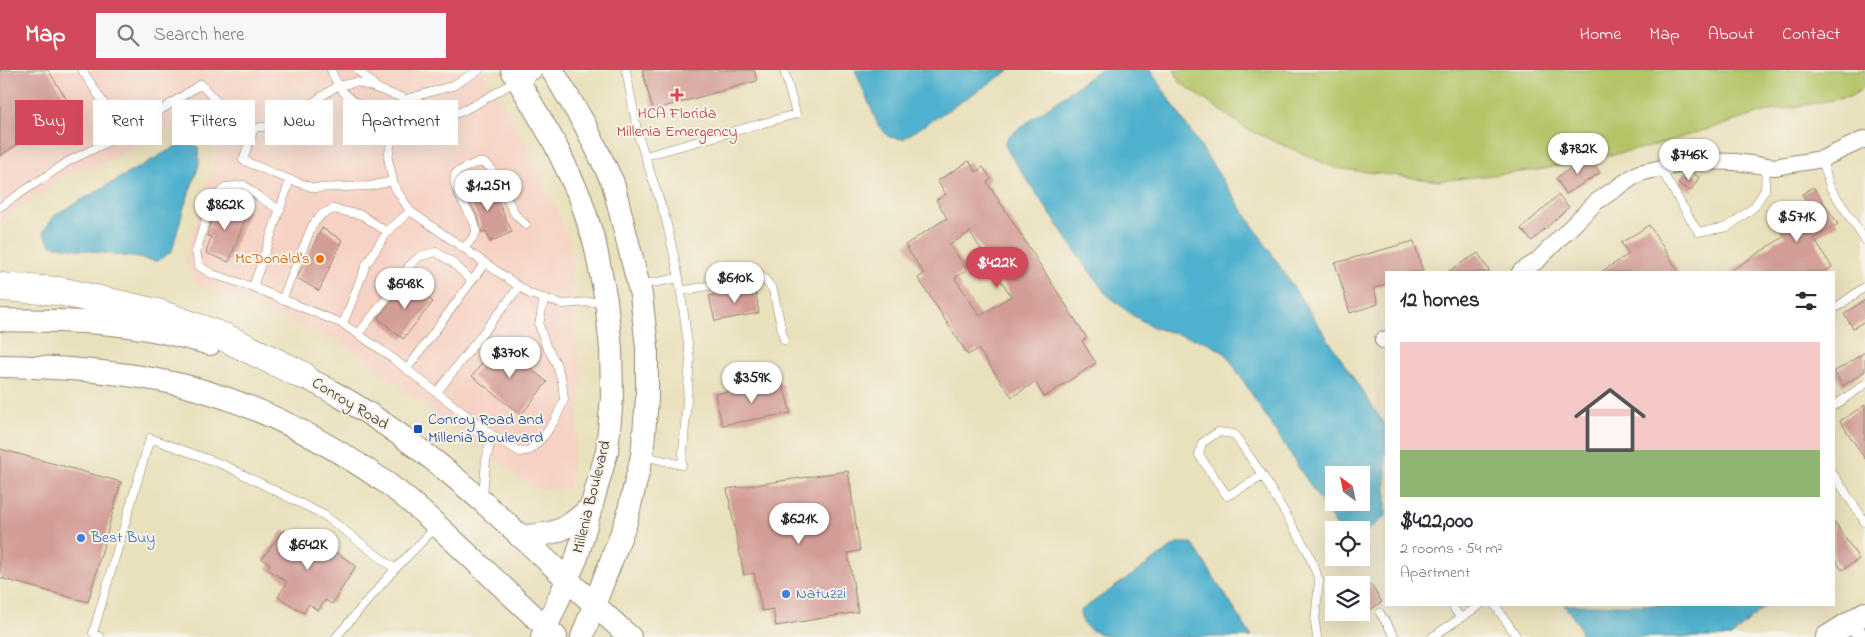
<!DOCTYPE html>
<html lang="en">
<head>
<meta charset="utf-8">
<style>
  body { margin:0; font-family:"Indie Flower",sans-serif; background:#f7f7f7; color:#2b2b33; height:100vh; display:flex; flex-direction:column; font-size:19px; white-space:nowrap }
  * { box-sizing:border-box; margin:0 }
  p { font-size:16px; color:#7c7c81 }
  .icon { flex:none; width:28px; height:28px; fill:none; stroke:currentColor; stroke-width:2; stroke-linecap:round; stroke-linejoin:round }
  .map { position:relative; flex:1; overflow:hidden }
  .drawer { position:absolute; left:1385px; top:201px; width:450px; height:335px; display:flex; flex-direction:column; background:#fff; border-radius:0px; box-shadow:0 5px 20px #0002 }
  .drawer>* { flex:none }
  .top-card { position:absolute; left:15px; top:30px; width:475px; height:45px; display:flex; gap:10px }
  .needle { width:32px; rotate:327deg }
  .tools { position:absolute; left:1325px; top:396px; display:grid; gap:10px }
  .tools a { display:grid; place-items:center; width:45px; height:45px; border-radius:0px; background:#fff; box-shadow:0 5px 20px #0002; font-size:25px }
  .price { position:absolute; translate:-50% -42px; padding:0 11px; border-radius:18px; background:#fff; color:#222; font-size:16px; line-height:32px; filter:drop-shadow(0 1px 2px #0008) }
  .price::after { content:''; position:absolute; left:50%; top:30px; width:15px; height:11px; margin-left:-8px; background:inherit; clip-path:polygon(0 0,100% 0,50% 100%) }
  .price.current { background:#d1495b; color:#fff }
  ul { padding:0; list-style:none }
  li { display:grid; align-content:center; gap:10px; height:265px; padding:0 15px }
  li+li { border-top:1px solid #e1e1e2 }
  li span { display:grid; place-items:center; height:155px; border-radius:0px; color:#555 }
  li>.icon { margin-inline-start:auto }
  span .icon { width:90px; height:90px; fill:#fffc; stroke-width:1 }
  li b { font-size:21px }
  h2 { display:flex; justify-content:space-between; align-items:center; height:60px; padding:0 15px; font-size:21px }
  .tag { padding:0 18px; border-radius:0px; background:#fff; box-shadow:0 5px 20px #0002; font-size:18px; line-height:45px }
  .tag.current { background:#d1495b; color:#fff }
  header { display:flex; align-items:center; gap:30px; box-sizing:border-box; height:70px; padding:0 25px; background:#d1495b; color:#fff }
  header strong { font-size:24px }
  nav { display:flex; gap:28px; margin-inline-start:auto; font-size:18px }
  .search { width:350px; height:45px; background:#f7f7f7; display:flex; align-items:center; gap:12px; box-sizing:border-box; padding:0 18px; border-radius:0px; color:#7c7c81; font-size:19px }
  .map>svg:first-child { display:block }
  .built { fill:#f6d2c4 }
  .green { fill:#b4c466; stroke:#787742 }
  .water { fill:#4fb1ce; stroke:#456e76; fill-rule:evenodd }
  .building { fill:#d39d97; fill-rule:evenodd }
  .lines { fill:none; stroke-linecap:round; stroke-linejoin:round }
  .lane-casing { stroke:#92856d; stroke-width:9 }
  .street-casing { stroke:#92856d; stroke-width:18 }
  .secondary-casing { stroke:#92856d; stroke-width:24 }
  .highway-casing { stroke:#92856d; stroke-width:29 }
  .lane { stroke:#fff; stroke-width:8 }
  .street { stroke:#fff; stroke-width:16 }
  .secondary { stroke:#fff; stroke-width:22 }
  .highway { stroke:#fff; stroke-width:28 }
  .health-dot { fill:#e0444e; stroke:#f7f3e8; stroke-width:2 }
  .food-dot { fill:#e8710a; stroke:#f7f3e8; stroke-width:2 }
  .transit-dot { fill:#1a4fb4; stroke:#f7f3e8; stroke-width:2 }
  .shop-dot { fill:#3f7fe0; stroke:#f7f3e8; stroke-width:2 }
  .labels { text-anchor:middle; dominant-baseline:central; stroke-width:4; stroke-linejoin:round; paint-order:stroke }
  .health-label { font-size:16px; fill:#be3a42; stroke:#f7f3e8 }
  .food-label { font-size:16px; fill:#c56008; stroke:#f7f3e8; text-anchor:end }
  .street-label { font-size:16px; fill:#3b2a1e; stroke:#f7f3e8 }
  .transit-label { font-size:16px; fill:#164399; stroke:#f7f3e8; text-anchor:start }
  .shop-label { font-size:16px; fill:#366cbe; stroke:#f7f3e8; text-anchor:start }
</style>
</head>
<body>
<header>
<strong>Map</strong>
<div class="search"><svg class="icon" aria-label="search" viewBox="0 0 24 24"><circle cx="10" cy="10" r="6"/><path d="M15 15l6 6"/></svg>Search here</div>
<nav><a>Home</a><a>Map</a><a>About</a><a>Contact</a></nav>
</header>
<div class="map">
<svg width="1865" height="567" viewBox="0 0 1865 567">
  <rect width="100%" height="100%" fill="#f7f3e8"/>
  <filter id="ink" filterUnits="userSpaceOnUse"><feTurbulence type="fractalNoise" baseFrequency=".02" numOctaves="2"/><feDisplacementMap in="SourceGraphic" scale="10" xChannelSelector="R" yChannelSelector="G"/><feConvolveMatrix kernelMatrix="1 2 1 2 8 2 1 2 1" color-interpolation-filters="sRGB"/></filter>
  <filter id="wash" filterUnits="userSpaceOnUse"><feTurbulence type="fractalNoise" baseFrequency=".0096" numOctaves="4" result="noise"/><feDisplacementMap in="SourceGraphic" scale="20" xChannelSelector="R" yChannelSelector="G"/><feGaussianBlur stdDeviation="1.12" result="paint"/><feColorMatrix in="noise" values="0 0 0 0 0 0 0 0 0 0 0 0 0 0 0 0 0 1.4 0 .05"/><feComposite in="paint" operator="in"/></filter>
  <g filter="url(#wash)">
    <rect width="100%" height="100%" fill="#e9e0bc"/>
    <path class="built" d="M0,0h483l43,73 38,85 7,21v46l10,83 -4,51 -9,59 -33,1 -190,-145 -149,-60 -11,-25 34,-113 -10,-22 -31,-1 -87,47 -19,2 -72,50z"/>
    <path class="green" d="M1174,0h691v17l-15,10 -85,15 -116,35 -110,23 -101,11 -103,-13 -88,-39 -66,-46z"/>
    <path class="water" d="M855,0h155l-107,69 -14,-2 -11,-12z
      M1099,0h51l236,357v89l-24,19 -1,-5h-22l-113,-176 -19,-12 -52,-14 -23,-13 -27,-22 -25,-35 -71,-105 -5,-10 5,-7zM1334,405h27v27h-27z
      M187,70l11,7 1,18 -16,45 -11,41 -14,10 -107,-16 -8,-13 12,-17z
      M1178,473h14l60,94h-142c-16,-6 -28,-6 -30,-26z
      M1564,535h202l-35,32h-149l-4,-13z"/>
    <g id="blocks">
      <path class="building" d="M0,0h48l24,38 -72,48z
        M642,0h112l3,11 -104,29z
        M1589,86l11,17 -34,21 -10,-16z
        M969,91l7,11 7,-5 8,12 -4,3 100,156 -5,3 14,22 -52,34 -9,-15 -23,15 -34,-48 -10,6 -50,-77 6,-4 -19,-29 42,-27 -11,-18 10,-6 -9,-13zM970,162l41,64 -31,20 -25,-38 12,-8 -17,-25z
        M1690,102l9,5 -8,14 -13,-7 6,-10z
        M477,112l5,9 9,-4 21,45 -22,10 -4,-11 -4,2 -4,-16 -15,-27z
        M1813,117l25,37 -24,15 18,28 -9,5h-94l56,-36 -6,-9 32,-20 -9,-13z
        M1558,125l11,12 -37,34 -11,-12z
        M220,131l28,10 -19,51 -23,-9 5,-16 -4,-1 5,-18 1,1z
        M1649,155l30,47h-78l28,-18 -8,-11z
        M322,158l20,12 -23,51 -22,-13z
        M1414,171l9,31h-37v12l-12,4 4,16 -28,9 -15,-50z
        M1478,183l12,19h-43z
        M407,211l26,21 -30,37 -25,-21z
        M755,217l4,26 -44,8 -6,-25z
        M1865,230v21l-12,7 -9,-14z
        M499,272l48,40 -26,33 -49,-39z
        M1865,282v19l-22,15 -9,-14z
        M782,313l9,30 -69,12 -7,-31z
        M1865,335v54l-25,-38z
        M0,379l121,33 -33,120 -88,-24z
        M848,401l12,80 -12,2 10,59 -82,14 -3,-17 -11,2 -8,-38 -10,2 -17,-86z
        M1834,451l25,38 -17,11 -8,-12z
        M283,460l26,14 5,-7 42,29 -24,38 -7,-4 -7,11 -9,-7 -5,9 -26,-16 9,-15 -20,-13 3,-5 -8,-5z
        M1371,515l11,17 -21,14v-25z"/>
    </g>
  </g>
  <g filter="url(#ink)">
    <use href="#blocks" fill-opacity="0" stroke="#92856d" stroke-width="1"/>
    <g class="lines">
      <g class="lane-casing">
        <path id="lane" d="M82,0l42,64
          M331,0c8,22 20,32 42,42 7,3 14,7 21,9 44,11 86,-19 122,-40
          M358,0l20,19 28,10 46,-13 27,-16
          M626,0l12,65 28,85 13,58
          M406,29l-11,22 -7,37 6,28 16,25 120,83 33,10 41,-3
          M254,58l-11,32 29,13 42,15 56,-2 23,-5
          M645,86l151,-42 -12,-44
          M1822,89l8,28 35,53
          M1660,98l38,64 30,-5 26,-20 11,-17 1,-24
          M290,110l-37,107 90,37 40,27 109,84 28,17 10,-2 14,-14 11,-16 9,-20 -2,-19 -6,-18 -10,-17 -7,-21 5,-27
          M0,137l69,-46 55,-27 77,-50c14,18 33,33 53,44l16,-2 18,-7 49,-33 20,-4 21,7
          M464,178c3,-4 11,-11 12,-16 2,-15 -29,-42 -20,-59 12,-6 23,-16 34,-6l25,47 11,11
          M641,215l38,-7 11,81 -8,106 -38,-9
          M253,217l-41,-13 -13,-8 -3,-14 15,-51 15,-14 18,-2 15,12 21,13
          M681,221l64,-12 12,-2 7,1 9,12 11,50
          M282,230l30,-74 10,-12 11,-5 29,6 25,17
          M1834,239l31,-22
          M343,254l23,-59 21,-33 23,-21
          M358,264l43,-54 8,-14 11,-10 16,-4 16,10 20,19
          M407,299l78,-106
          M437,322l82,-105
          M1834,336l31,-22
          M1834,405l31,47
          M1263,406l-36,20 -28,-41 3,-12 16,-11 16,2 29,42 45,76 11,28 -4,42 2,15
          M483,426l3,-36 6,-25
          M1452,535l8,13
          M1495,535l22,32
          M1380,543l15,24
          M100,567l-7,-4 57,-195 74,27 100,50 71,54
          M336,567l59,-68 41,-42
          M1432,567l48,-32"/>
      </g>
      <g class="street-casing">
        <path id="street" d="M518,10l17,-10
          M1520,202l17,-11 59,-59 43,-29 55,-12 41,1 39,5 48,-8 43,-20
          M1383,270l3,-1
          M1851,552l10,15"/>
      </g>
      <g class="secondary-casing">
        <path id="secondary" d="M512,0l42,72 26,55 15,47 11,56 5,49 1,48 -5,54 -30,106 -35,80
          M552,0l33,55 28,58 28,112 6,52v52l-5,57 -16,66 -44,115
          M0,250c40,1 80,0 120,5 30,3 60,11 90,19
          M0,296c53,1 106,4 158,14 84,15 161,56 230,104 24,18 47,39 69,60 33,31 66,62 99,93
          M286,299c20,7 38,18 57,29 108,62 194,157 287,239
          M519,466c36,0 48,-6 73,-30
          M1827,567l38,-24"/>
      </g>
      <g class="highway-casing">
        <path id="highway" d="M0,217l59,4 98,22 69,25 76,37"/>
      </g>
      <use href="#lane" class="lane"/>
      <use href="#street" class="street"/>
      <use href="#secondary" class="secondary"/>
      <use href="#highway" class="highway"/>
    </g>
  </g>
  <path class="health-dot" d="M674.5 17.5h5v5h5v5h-5v5h-5v-5h-5v-5h5z"/>
  <circle class="food-dot" cx="320" cy="189" r="5"/>
  <rect class="transit-dot" x="413" y="354" width="10" height="10" rx="2.5"/>
  <g class="shop-dot">
    <circle cx="81" cy="468" r="5"/>
    <circle cx="786" cy="524" r="5"/>
  </g>
  <g class="labels">
    <g class="health-label">
      <text x="677" y="44">HCA Florida<tspan x="677" dy="18">Millenia Emergency</tspan></text>
    </g>
    <g class="food-label">
      <text x="310" y="189">McDonald's</text>
    </g>
    <g class="street-label">
      <text transform="translate(350 334) rotate(31)">Conroy Road</text>
      <text transform="translate(592 427) rotate(-76)">Millenia Boulevard</text>
    </g>
    <g class="transit-label">
      <text x="428" y="350">Conroy Road and<tspan x="428" dy="18">Millenia Boulevard</tspan></text>
    </g>
    <g class="shop-label">
      <text x="91" y="468">Best Buy</text>
      <text x="796" y="524">Natuzzi</text>
    </g>
  </g>
</svg>
<div class="tools">
<a><svg class="needle" viewBox="-14 -14 28 28"><path d="M0-13l5 13h-10z" fill="#e53935"/><path d="M0 13l5-13h-10z" fill="#7c7c81"/></svg></a>
<a><svg class="icon" aria-label="locate" viewBox="0 0 24 24"><circle cx="12" cy="12" r="6"/><path d="M12 2v4M12 18v4M2 12h4M18 12h4"/></svg></a>
<a><svg class="icon" aria-label="layers" viewBox="0 0 24 24"><path d="M12 4l9 5-9 5-9-5zM3 14l9 5 9-5"/></svg></a>
</div>
<b class="price" style="left:1578px;top:105px">$782K</b>
<b class="price" style="left:1689px;top:111px">$746K</b>
<b class="price" style="left:488px;top:142px">$1.25M</b>
<b class="price" style="left:225px;top:161px">$862K</b>
<b class="price" style="left:1797px;top:173px">$571K</b>
<b class="price current" style="left:997px;top:219px">$422K</b>
<b class="price" style="left:735px;top:234px">$610K</b>
<b class="price" style="left:405px;top:240px">$648K</b>
<b class="price" style="left:510px;top:309px">$370K</b>
<b class="price" style="left:752px;top:334px">$359K</b>
<b class="price" style="left:799px;top:475px">$621K</b>
<b class="price" style="left:308px;top:501px">$642K</b>
<div class="top-card">
<a class="tag current">Buy</a>
<a class="tag">Rent</a>
<a class="tag">Filters</a>
<a class="tag">New</a>
<a class="tag">Apartment</a>
</div>
<section class="drawer">
<h2>12 homes<svg class="icon" aria-label="filters" viewBox="0 0 24 24"><path d="M4 7h16M4 17h16"/><circle cx="9" cy="7" r="2"/><circle cx="15" cy="17" r="2"/></svg></h2>
<ul>
<li><span style="background:linear-gradient(#f6c9c9 70%,#8fb573 0)"><svg class="icon" aria-label="home" viewBox="0 0 24 24"><path d="M3 11l9-7 9 7M6 9v11h12V9"/></svg></span><div><b>$422,000</b><p>2 rooms · 54 m²</p><p>Apartment</p></div></li>
</ul>
</section>
</div>
</body>
</html>
